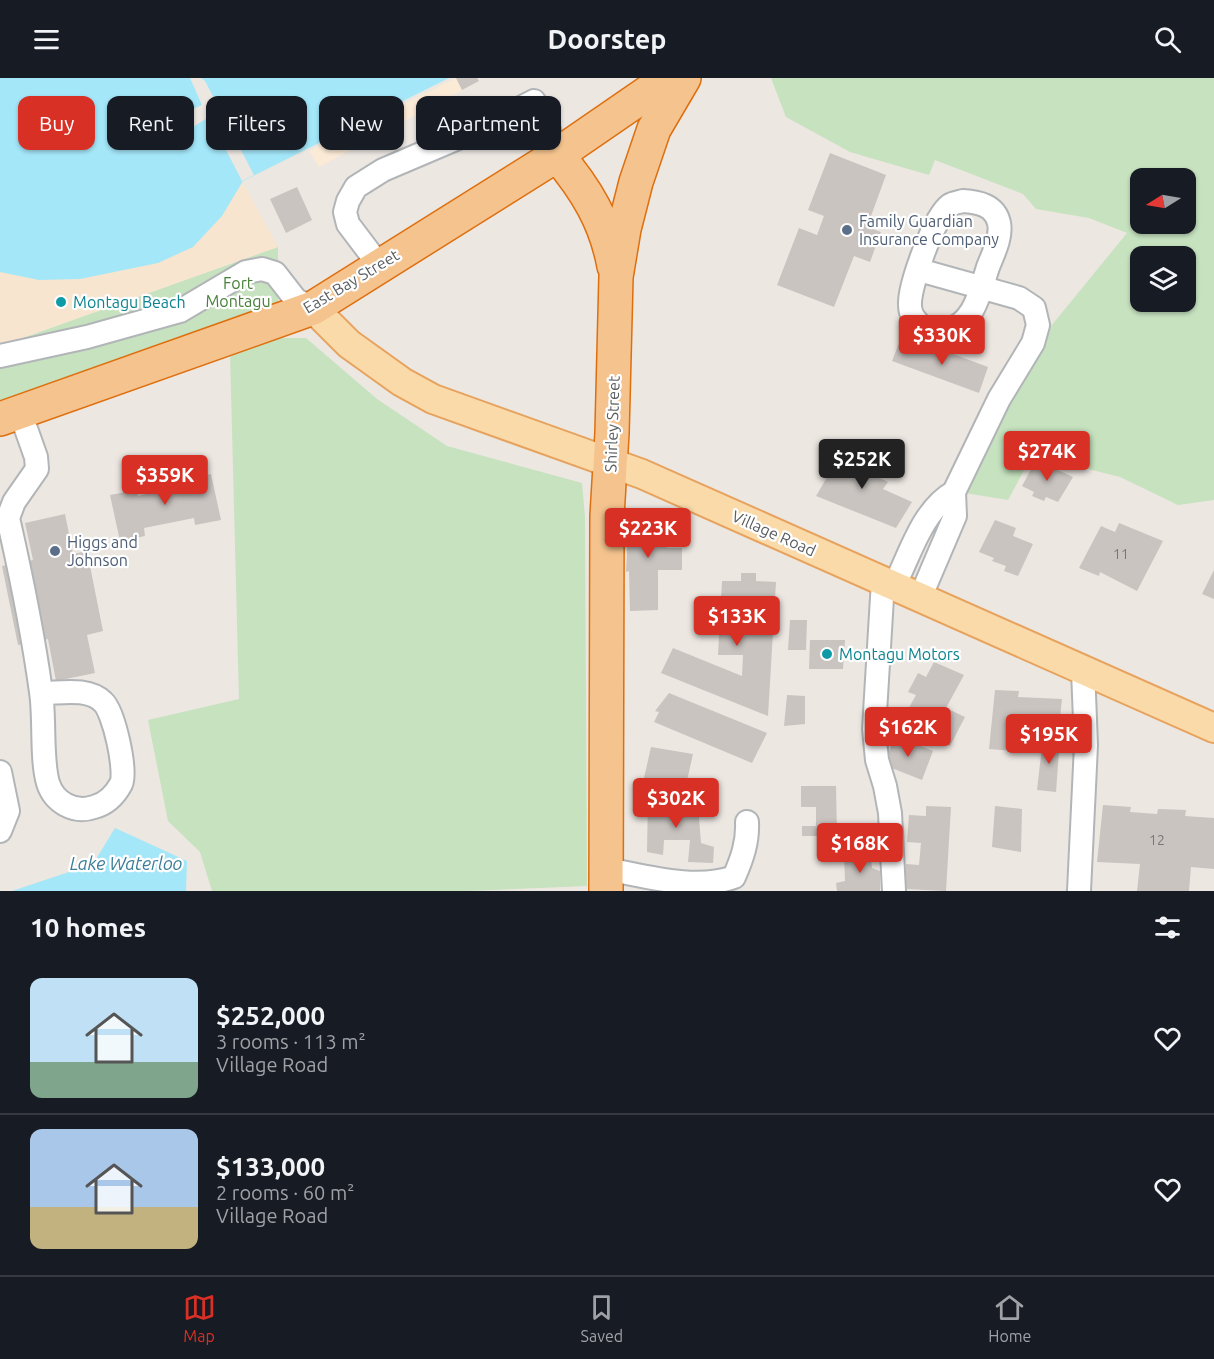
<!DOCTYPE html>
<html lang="en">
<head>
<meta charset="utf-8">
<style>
  body { margin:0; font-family:Ubuntu,sans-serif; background:#242831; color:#f1f3f6; height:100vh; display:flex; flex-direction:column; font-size:22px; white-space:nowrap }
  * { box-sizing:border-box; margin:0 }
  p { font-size:20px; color:#9ea1a6 }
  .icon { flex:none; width:33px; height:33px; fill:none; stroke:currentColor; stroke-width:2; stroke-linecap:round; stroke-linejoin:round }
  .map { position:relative; height:813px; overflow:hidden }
  .panel { display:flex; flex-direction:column; background:#171b24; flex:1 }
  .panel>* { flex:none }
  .banner { position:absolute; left:18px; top:18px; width:600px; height:54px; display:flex; gap:12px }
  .needle { width:39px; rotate:259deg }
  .controls { position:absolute; left:1130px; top:90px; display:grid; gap:12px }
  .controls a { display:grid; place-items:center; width:66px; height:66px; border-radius:12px; background:#171b24; box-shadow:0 2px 4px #0004; font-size:30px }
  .price { position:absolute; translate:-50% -51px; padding:0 14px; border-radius:6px; background:#d93025; color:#fff; font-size:20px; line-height:39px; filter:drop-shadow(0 2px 3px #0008) }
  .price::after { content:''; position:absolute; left:50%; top:36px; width:18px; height:14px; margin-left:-9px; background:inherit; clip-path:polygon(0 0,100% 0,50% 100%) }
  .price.active { background:#222; color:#fff }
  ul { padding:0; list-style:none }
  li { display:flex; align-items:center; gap:18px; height:150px; padding:0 30px }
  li+li { border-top:2px solid #363941 }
  li span { display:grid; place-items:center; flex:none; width:168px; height:120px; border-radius:12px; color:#555 }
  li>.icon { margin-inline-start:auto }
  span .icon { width:72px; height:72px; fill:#fffc; stroke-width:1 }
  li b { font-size:26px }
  h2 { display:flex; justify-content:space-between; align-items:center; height:72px; padding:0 30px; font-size:26px }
  .pill { padding:0 21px; border-radius:12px; background:#171b24; box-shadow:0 2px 4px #0004; font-size:21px; line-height:54px }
  .pill.active { background:#d93025; color:#fff }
  header { display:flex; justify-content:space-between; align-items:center; height:78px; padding:0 30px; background:#171b24; font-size:27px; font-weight:600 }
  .dock { display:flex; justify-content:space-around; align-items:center; height:84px; border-top:2px solid #363941; background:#171b24; font-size:16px; color:#9ea1a6 }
  .dock a { display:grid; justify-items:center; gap:3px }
  .dock .active { color:#d93025 }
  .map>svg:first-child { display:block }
  .commercial { fill:#fbead6 }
  .green { fill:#c6e2bf; fill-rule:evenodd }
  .sand { fill:#f7e5d0 }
  .water { fill:#a4e7f9 }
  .pier { fill:#ece7e1 }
  .building { fill:#c9c4c0 }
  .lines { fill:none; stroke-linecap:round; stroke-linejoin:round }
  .minor-casing { stroke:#b2b5b8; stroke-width:26 }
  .major-casing { stroke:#e7a25e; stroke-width:32 }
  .highway-casing { stroke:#de6f0f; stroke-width:36 }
  .minor { stroke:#fff; stroke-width:22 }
  .major { stroke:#f9daa8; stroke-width:28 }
  .highway { stroke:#f5c48e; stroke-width:33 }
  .service-dot { fill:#5c6f8a; stroke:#fff; stroke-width:2 }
  .culture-dot { fill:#0f9aa8; stroke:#fff; stroke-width:2 }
  .labels { text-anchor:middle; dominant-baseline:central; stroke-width:4.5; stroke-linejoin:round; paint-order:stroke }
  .number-label { font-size:14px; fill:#767879 }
  .service-label { font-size:16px; fill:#4e5e75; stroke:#fff; text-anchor:start }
  .street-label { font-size:16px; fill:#5a5e61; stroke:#fff }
  .park-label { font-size:16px; fill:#468039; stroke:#fff }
  .culture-label { font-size:16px; fill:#0d838f; stroke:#fff; text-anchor:start }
  .water-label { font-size:18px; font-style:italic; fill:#3e7e98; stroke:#fff }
</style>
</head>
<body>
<header><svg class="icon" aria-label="menu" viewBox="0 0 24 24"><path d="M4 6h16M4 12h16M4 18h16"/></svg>Doorstep<svg class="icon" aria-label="search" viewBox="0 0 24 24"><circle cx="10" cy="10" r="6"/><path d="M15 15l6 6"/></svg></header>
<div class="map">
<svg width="1214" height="813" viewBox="0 0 1214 813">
  <rect width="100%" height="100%" fill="#ece7e1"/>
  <path class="commercial" d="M456,0h21l2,3 -160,86 -10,-16z"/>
  <path class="green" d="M771,0h443v422l-36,5 -58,-28 -48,-12 -36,-17 -28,52 -43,-7 82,-162 80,-98 -38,-15 -53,-9 -13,-15 -88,-34 -6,15 -79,-23 -64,-35zM1140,100h45v46h-45zM1140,178h45v46h-45z
    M278,169v62l-278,96v-59z
    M276,260h30l71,61 70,47 135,37 3,34 2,369 -119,5h-256l-12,-39 -32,-31 -20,-101 91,-21 -9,-346z"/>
  <path class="sand" d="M242,103l36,66 -278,99v-89z"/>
  <path class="water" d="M0,0h449l-206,103 -21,35 -29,31 -35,16 -78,16 -41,1 -39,-8z
    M115,750l72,33 -1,30h-174l81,-27z"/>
  <path class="pier" d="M190,0h11l4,3 49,94 -12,6 -33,-64 -29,18h-12l-3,-11 9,-7 28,-12z"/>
  <path class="building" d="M456,0h21l2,3 -17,9z
    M830,75l56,22 -19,52 14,5 -11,30 -16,-6 -20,51 -57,-22 22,-57 18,7 7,-19 -16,-6z
    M297,109l15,33 -26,13 -16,-34z
    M921,264l67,25 -9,26 -87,-32 7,-18 19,7z
    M848,363l19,9 -10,18 31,14 -5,7 29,13 -16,26 -80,-32z
    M1036,382l37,17 -15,25 -12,-5 -2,4 -12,-5 2,-4 -12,-6z
    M211,396l10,46 -26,5 -1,-7 -50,10 1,8 -25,5 -10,-46 26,-5 2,6 13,-3 -3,-13 22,-4 3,13 13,-3 -1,-7z
    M657,435l-1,5h11v30h15v22h-24v40l-28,1 -1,-40 -3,1 3,-58z
    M65,436l8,40 14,-3 16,80 -16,4 8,38 -39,8 -8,-42 -30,6 -16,-79 31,-6 -8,-37z
    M995,442l21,8 -3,8 20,8 -15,32 -14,-5 2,-5 -14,-5 2,-3 -15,-6z
    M1119,445l44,18 -26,50 -37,-19 -1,4 -20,-8 22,-42 14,6z
    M1214,492v29l-12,-5z
    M741,495h15v8l20,1 -8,134 -107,-43 12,-25 69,28 1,-21h-25l4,-74h19z
    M790,542h17l-1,30h-18z
    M810,562h35l-2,29h-34z
    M934,584l30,13 -18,33 19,9 -15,29 -50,-22 16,-29 -8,-3 10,-19 8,4z
    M995,612l24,1 -1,6 44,2 -3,28 -42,-3 -3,27 -25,-2z
    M669,615l98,40 -15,30 -98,-41 5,-10 -4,-1z
    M787,617l18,1v28l-21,2z
    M895,658l38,15 -11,29 -38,-15z
    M1043,660h17l-4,54 -19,-2z
    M651,669l42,7 -7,31 -42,-7z
    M801,708h35l1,50h-35v-10h14v-19h-15z
    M648,719l50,9 3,37 13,4 -1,16 -25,-1 2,-22h-26l-1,15 -16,-3z
    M1103,727l28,2 -1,5 27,2 1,-5 28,1 -1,6 29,2v51l-23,-2 -2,24h-52l3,-27 -43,-2z
    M926,728l25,1 -5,84 -41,-2 1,-25 13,1 2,-22 -14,-1 2,-27 17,1z
    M995,728l27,3 -1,43 -29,-5z
    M844,775l27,1 1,14 8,3v20h-43l-1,-8 9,-2z"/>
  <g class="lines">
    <g class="minor-casing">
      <path id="minor" d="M963,123c15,1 32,4 36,22 3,14 -6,31 -11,44 -8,25 -14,58 -43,64 -10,3 -18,0 -25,-6 -6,-6 -10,-11 -10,-20 -1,-19 24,-89 40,-100 3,-2 9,-3 13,-4z
        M379,187l-31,-41 -3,-12 3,-11 8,-14 27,-17 94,-40 57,-29 15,29
        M919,192l100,28 15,10 4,17 -5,18 -34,56 -45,93 1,24 -35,82
        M0,278l87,-19 93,-26 66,-39 16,-3 13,4 21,27 17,8
        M20,334l16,45 1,12 -23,33 -6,16c13,57 25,116 33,174 4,25 0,68 7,91 6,19 26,31 46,24 12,-3 21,-12 27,-23 6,-13 -7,-72 -18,-82 -15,-15 -42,-9 -61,-9
        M883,503l-9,148 3,31 8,26 5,27 4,78
        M894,508c16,-31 28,-76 60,-94
        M0,694l8,39 -8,20
        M606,791c40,7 89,22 128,8 8,-18 14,-35 13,-55
        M1079,813l7,-146 -3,-75"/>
    </g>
    <g class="major-casing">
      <path id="major" d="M313,230l36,36 53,38 31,17 209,75 572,254"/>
    </g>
    <g class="highway-casing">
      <path id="highway" d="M557,77c29,34 49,67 57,111
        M0,341l313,-111 244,-153 112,-77
        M606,813l1,-375 5,-83 4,-156 8,-48 12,-47 18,-53 30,-51"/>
    </g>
    <use href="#minor" class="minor"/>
    <use href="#major" class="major"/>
    <use href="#highway" class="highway"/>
  </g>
  <g class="service-dot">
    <circle cx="847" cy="152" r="6"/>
    <circle cx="55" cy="473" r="6"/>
  </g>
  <g class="culture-dot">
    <circle cx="61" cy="224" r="6"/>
    <circle cx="827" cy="576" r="6"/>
  </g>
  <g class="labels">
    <g class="number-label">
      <text x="1121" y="476">11</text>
      <text x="1157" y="762">12</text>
    </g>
    <g class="service-label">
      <text x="859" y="143">Family Guardian<tspan x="859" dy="18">Insurance Company</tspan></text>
      <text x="67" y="464">Higgs and<tspan x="67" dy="18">Johnson</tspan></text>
    </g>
    <g class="street-label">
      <text transform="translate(351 203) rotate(-31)">East Bay Street</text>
      <text transform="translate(612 346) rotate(-88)">Shirley Street</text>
      <text transform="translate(774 455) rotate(24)">Village Road</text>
    </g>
    <g class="park-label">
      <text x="238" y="205">Fort<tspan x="238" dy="18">Montagu</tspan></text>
    </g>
    <g class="culture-label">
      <text x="73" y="224">Montagu Beach</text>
      <text x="839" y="576">Montagu Motors</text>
    </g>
    <g class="water-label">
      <text x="126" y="785">Lake Waterloo</text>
    </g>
  </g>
</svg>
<div class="controls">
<a><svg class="needle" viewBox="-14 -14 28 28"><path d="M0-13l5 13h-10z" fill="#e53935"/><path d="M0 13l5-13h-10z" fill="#9ea1a6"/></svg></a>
<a><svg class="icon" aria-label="layers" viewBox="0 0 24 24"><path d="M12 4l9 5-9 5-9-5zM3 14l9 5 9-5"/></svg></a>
</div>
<b class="price" style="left:942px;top:288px">$330K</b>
<b class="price" style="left:1047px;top:404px">$274K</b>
<b class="price active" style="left:862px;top:412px">$252K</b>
<b class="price" style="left:165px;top:428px">$359K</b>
<b class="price" style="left:648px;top:481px">$223K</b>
<b class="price" style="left:737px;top:569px">$133K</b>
<b class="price" style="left:908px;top:680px">$162K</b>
<b class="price" style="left:1049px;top:687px">$195K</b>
<b class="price" style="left:676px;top:751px">$302K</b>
<b class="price" style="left:860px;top:796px">$168K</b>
<div class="banner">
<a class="pill active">Buy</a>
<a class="pill">Rent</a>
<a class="pill">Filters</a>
<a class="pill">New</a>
<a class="pill">Apartment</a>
</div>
</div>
<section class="panel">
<h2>10 homes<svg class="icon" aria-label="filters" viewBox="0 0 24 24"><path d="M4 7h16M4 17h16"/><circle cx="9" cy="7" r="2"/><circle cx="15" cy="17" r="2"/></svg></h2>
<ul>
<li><span style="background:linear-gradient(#bfe0f5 70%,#7fa58c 0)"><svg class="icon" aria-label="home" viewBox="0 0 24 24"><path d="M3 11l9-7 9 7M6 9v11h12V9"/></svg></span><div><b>$252,000</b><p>3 rooms · 113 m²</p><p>Village Road</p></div><svg class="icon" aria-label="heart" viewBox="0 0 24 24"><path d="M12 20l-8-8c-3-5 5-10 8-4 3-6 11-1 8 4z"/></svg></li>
<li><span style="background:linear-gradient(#a9c7e8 65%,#c2b280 0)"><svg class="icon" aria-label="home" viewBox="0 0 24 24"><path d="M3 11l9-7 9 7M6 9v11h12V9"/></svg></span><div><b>$133,000</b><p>2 rooms · 60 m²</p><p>Village Road</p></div><svg class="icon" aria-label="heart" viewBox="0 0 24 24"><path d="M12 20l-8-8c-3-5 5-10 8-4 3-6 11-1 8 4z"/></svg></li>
</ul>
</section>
<nav class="dock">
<a class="active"><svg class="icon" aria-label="map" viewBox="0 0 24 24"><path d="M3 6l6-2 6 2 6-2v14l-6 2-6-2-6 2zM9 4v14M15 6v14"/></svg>Map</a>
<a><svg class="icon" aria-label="saved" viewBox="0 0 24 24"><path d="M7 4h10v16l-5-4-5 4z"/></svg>Saved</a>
<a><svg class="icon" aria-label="home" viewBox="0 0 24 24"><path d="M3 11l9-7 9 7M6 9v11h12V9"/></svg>Home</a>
</nav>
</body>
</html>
